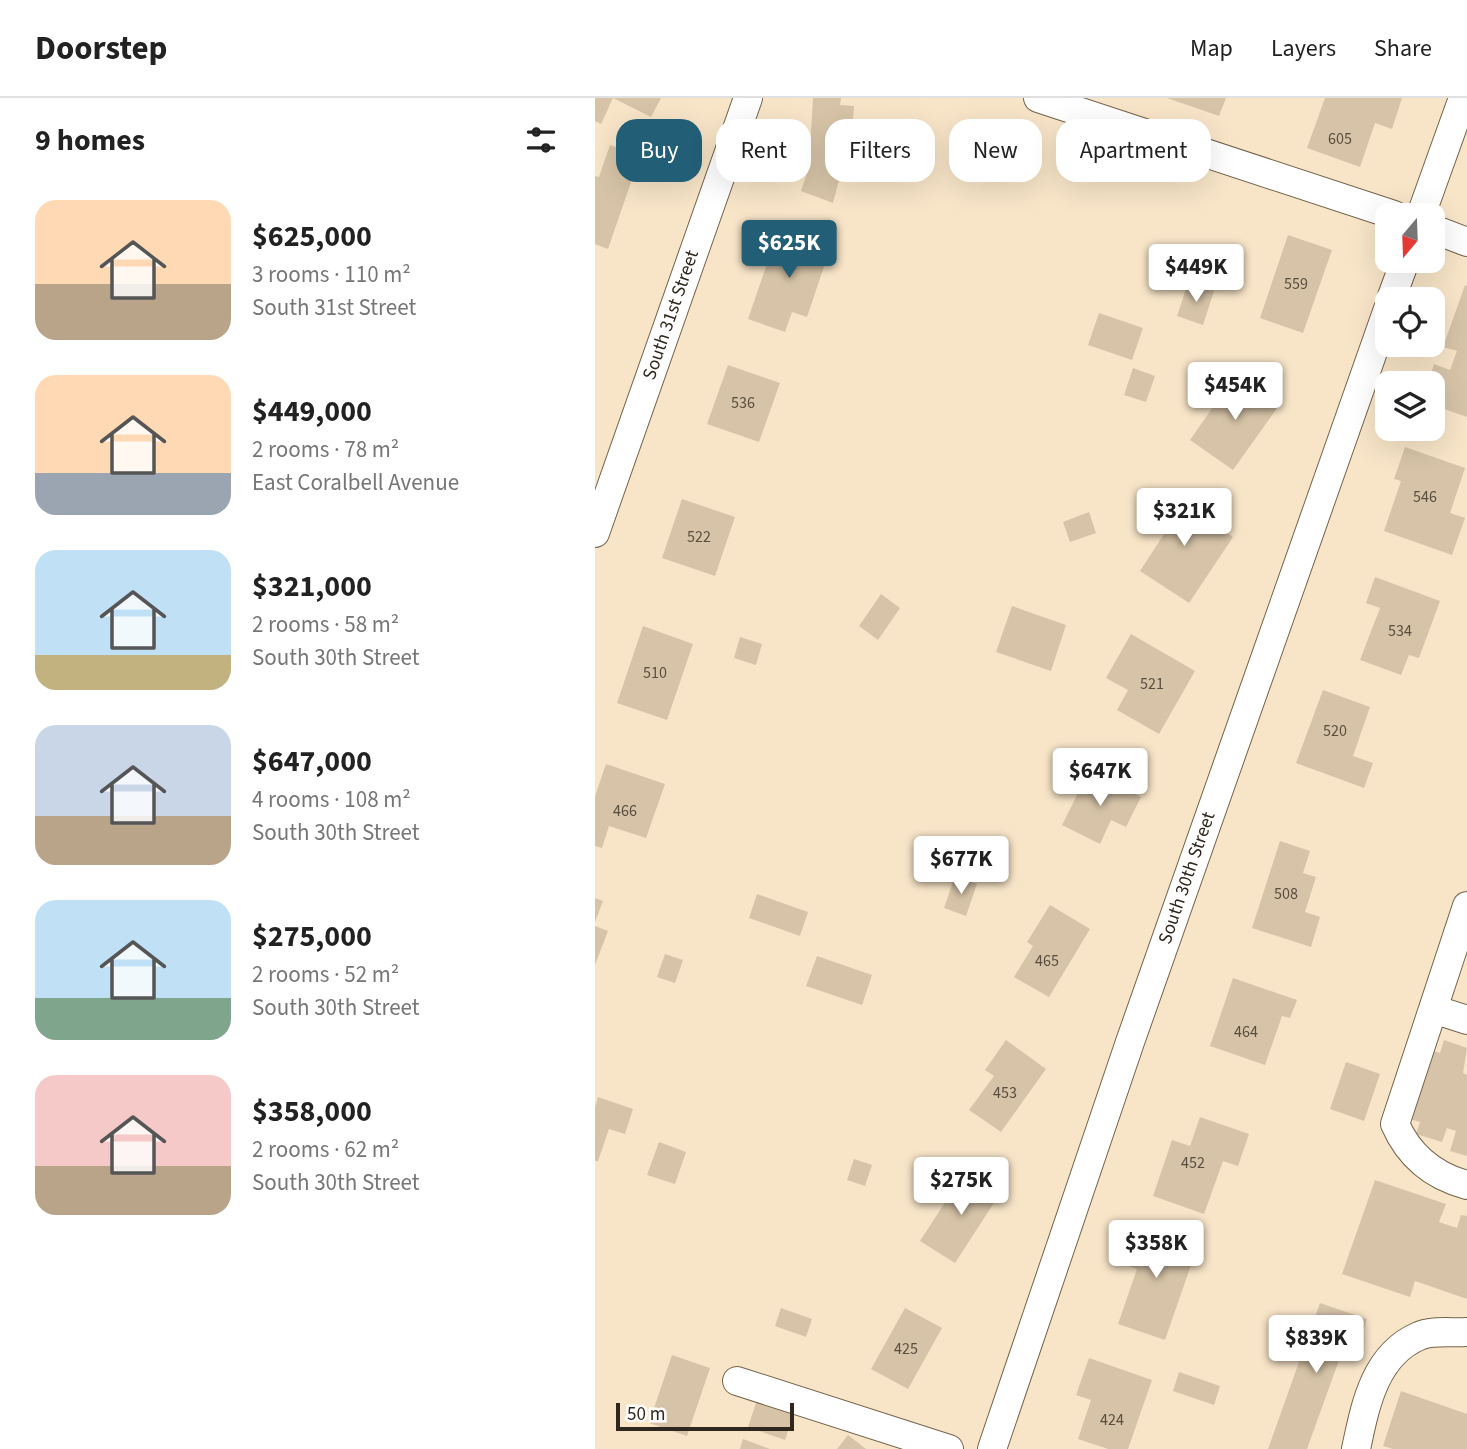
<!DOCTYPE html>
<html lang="en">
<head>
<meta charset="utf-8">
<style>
  body { margin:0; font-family:"Source Sans 3",sans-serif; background:#f2f2f2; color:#222; height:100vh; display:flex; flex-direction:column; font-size:26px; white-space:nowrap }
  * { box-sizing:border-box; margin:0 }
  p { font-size:23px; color:#767676 }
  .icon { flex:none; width:38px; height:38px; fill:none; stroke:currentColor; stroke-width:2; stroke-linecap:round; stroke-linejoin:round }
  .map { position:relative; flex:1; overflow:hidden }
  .side { display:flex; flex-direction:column; background:#fff; width:595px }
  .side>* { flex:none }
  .hud { position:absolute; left:21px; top:21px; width:665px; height:63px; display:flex; gap:14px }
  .needle { width:46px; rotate:199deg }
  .controls { position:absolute; left:780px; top:105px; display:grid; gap:14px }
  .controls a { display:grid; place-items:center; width:70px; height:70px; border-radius:14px; background:#fff; box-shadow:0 7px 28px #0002; font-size:35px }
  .scale { position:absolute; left:21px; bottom:18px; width:178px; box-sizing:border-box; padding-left:7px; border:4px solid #2f271d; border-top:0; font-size:19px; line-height:24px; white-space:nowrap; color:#2f271d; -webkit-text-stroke:5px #fff; paint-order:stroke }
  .price { position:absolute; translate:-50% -60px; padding:0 16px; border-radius:7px; background:#fff; color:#222; font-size:23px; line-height:46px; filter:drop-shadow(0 2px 4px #0008) }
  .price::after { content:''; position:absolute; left:50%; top:42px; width:21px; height:16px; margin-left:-10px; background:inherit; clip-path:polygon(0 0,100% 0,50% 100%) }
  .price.current { background:#225e76; color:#fff }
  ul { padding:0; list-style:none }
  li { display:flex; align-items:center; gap:21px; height:175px; padding:0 35px }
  li span { display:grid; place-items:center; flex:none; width:196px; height:140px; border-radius:21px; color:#555 }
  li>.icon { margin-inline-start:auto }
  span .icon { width:84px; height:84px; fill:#fffc; stroke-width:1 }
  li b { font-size:30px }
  h2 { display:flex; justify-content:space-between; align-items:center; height:84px; padding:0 35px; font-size:30px }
  .tag { padding:0 24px; border-radius:21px; background:#fff; box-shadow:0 7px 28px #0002; font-size:24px; line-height:63px }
  .tag.current { background:#225e76; color:#fff }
  header { display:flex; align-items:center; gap:42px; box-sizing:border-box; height:98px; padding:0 35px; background:#fff; border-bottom:2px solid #e0e0e0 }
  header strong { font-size:33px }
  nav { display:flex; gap:38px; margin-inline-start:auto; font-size:24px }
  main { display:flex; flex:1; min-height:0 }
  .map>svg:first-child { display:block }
  .building { fill:#d7c4a8 }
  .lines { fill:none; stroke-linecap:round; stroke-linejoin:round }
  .minor-casing { stroke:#74634a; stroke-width:30 }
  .minor { stroke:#fff; stroke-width:28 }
  .labels { text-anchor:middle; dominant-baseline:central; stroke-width:5; stroke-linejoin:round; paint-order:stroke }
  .number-label { font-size:16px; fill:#594e40 }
  .street-label { font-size:19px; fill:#2f271d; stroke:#fff }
</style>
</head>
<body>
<header>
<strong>Doorstep</strong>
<nav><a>Map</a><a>Layers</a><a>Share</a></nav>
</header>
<main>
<section class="side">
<h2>9 homes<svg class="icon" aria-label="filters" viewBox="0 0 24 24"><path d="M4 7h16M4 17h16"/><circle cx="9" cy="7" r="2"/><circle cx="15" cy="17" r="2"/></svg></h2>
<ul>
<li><span style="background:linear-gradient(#ffd9b3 60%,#b9a48a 0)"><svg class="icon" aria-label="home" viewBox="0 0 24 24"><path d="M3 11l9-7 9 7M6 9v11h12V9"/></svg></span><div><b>$625,000</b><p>3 rooms · 110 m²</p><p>South 31st Street</p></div></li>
<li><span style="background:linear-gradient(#ffd9b3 70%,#9aa5b1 0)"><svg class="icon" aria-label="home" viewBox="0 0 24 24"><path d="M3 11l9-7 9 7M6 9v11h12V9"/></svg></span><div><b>$449,000</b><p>2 rooms · 78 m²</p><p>East Coralbell Avenue</p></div></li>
<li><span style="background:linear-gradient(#bfe0f5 75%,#c2b280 0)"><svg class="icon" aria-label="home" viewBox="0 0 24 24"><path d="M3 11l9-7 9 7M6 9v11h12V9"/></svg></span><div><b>$321,000</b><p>2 rooms · 58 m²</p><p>South 30th Street</p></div></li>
<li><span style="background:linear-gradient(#c9d6e8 65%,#b9a48a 0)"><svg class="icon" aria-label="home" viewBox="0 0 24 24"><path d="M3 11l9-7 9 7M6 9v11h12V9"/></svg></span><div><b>$647,000</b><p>4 rooms · 108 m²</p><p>South 30th Street</p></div></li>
<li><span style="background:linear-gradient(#bfe0f5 70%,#7fa58c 0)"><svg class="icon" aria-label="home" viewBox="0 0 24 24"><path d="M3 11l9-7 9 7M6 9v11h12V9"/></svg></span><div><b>$275,000</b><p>2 rooms · 52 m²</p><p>South 30th Street</p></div></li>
<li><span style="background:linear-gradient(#f6c9c9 65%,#b9a48a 0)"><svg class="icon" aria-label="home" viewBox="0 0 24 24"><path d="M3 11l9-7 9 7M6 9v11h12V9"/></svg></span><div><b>$358,000</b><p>2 rooms · 62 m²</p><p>South 30th Street</p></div></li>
</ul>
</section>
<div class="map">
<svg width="872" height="1351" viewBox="0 0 872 1351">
  <rect width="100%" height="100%" fill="#f8e5c8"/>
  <path class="building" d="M0,0h18l-12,26 -6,-3z
    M18,0h48l-10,19z
    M218,0h28l-1,7 14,1 -1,13 20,2 -3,30 -23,-2 -14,54 -32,-12 8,-24z
    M572,0h59l-7,18z
    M730,0h77l-10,31 -17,-6 -15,44 -53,-19z
    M15,47l30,11 -32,93 -13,-5v-68l4,1z
    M184,131l52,17 -24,71 -15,-5 -7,20 -37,-13z
    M693,137l44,15 -29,83 -43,-15z
    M593,185l26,8 -11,34 -26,-9z
    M870,187l2,1v131l-34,-12v-22h-5l6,-19 16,6 7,-19 -14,-4z
    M504,215l44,15 -11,32 -44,-15z
    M133,267l52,18 -21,59 -52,-18z
    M538,270l22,8 -9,26 -22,-7z
    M641,276l44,30 -47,66 -43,-30z
    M810,349l60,21 -15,45 15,5 -13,37 -68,-24 17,-50 -7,-2z
    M567,392l71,47 -44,66 -49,-32 28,-43 -21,-14z
    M87,401l53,18 -20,59 -53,-18z
    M494,414l7,21 -26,9 -7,-20z
    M780,479l65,24 -21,57 -10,-3 -8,20 -41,-15 20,-52 -14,-5z
    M286,496l19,14 -22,32 -19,-14z
    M417,508l54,19 -15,46 -55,-19z
    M48,528l50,18 -26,76 -50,-17z
    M536,536l64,37 -36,63 -42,-24 11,-20 -22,-12z
    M145,539l22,7 -6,21 -22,-7z
    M728,592l47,17 -17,49 20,7 -9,25 -68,-25z
    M11,666l59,20 -19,54 -37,-12 -7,22 -7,-2v-50z
    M494,673l52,26 -15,30 -15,-7 -11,24 -38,-19z
    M685,743l30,10 -7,22 13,4 -11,35 15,5 -9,30 -59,-19z
    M360,778l22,8 -11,32 -22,-8z
    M162,796l51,18 -8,24 -51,-18z
    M0,800l8,3 -8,21z
    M455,807l40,24 -41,68 -35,-20 19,-31 -6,-4z
    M0,828l13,5 -13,34z
    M70,856l18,6 -8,23 -18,-6z
    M222,858l55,19 -10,30 -56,-19z
    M638,880l64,22 -7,18 -8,-2 -17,49 -55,-19z
    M411,942l40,29 -45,63 -32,-22 25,-34 -9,-6z
    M849,942l23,8 -4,25 4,2v81l-17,-5 6,-20 -9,-3 -5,14 -26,-8 4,-12 -11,-3 22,-69 9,3z
    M751,964l34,12 -16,47 -34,-12z
    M3,999l35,12 -8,25 -16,-5 -11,32h-3v-54z
    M605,1019l49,17 -11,32 -15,-5 -19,53 -51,-18 19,-56 18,6z
    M64,1044l27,10 -11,32 -28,-9z
    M259,1061l18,6 -7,21 -18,-6z
    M371,1072l35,22 -46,71 -35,-22z
    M780,1082l71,24 -7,18 18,6 4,-13 6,1v83l-52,-18 -5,16 -68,-23z
    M542,1126l61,21 -33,95 -47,-16 19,-55 -14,-5z
    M725,1205l47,16 -12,34 -12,-4 -36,100h-39z
    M186,1210l31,11 -6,18 -31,-11z
    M310,1210l37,20 -34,61 -37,-20z
    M77,1257l38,13 -23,68 -38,-13z
    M494,1260l63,22 -24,69h-20l-30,-10 13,-39 -15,-5z
    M584,1274l41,14 -6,19 -41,-14z
    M806,1293l66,23v35h-74l-10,-3z
    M164,1296l37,13 -11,33 -37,-13z
    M253,1337l18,14h-29z
    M148,1341l27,10h-30z"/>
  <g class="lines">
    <g class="minor-casing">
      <path id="minor" d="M443,0l356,117
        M826,117l42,-117
        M838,131l34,13
        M796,201l14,-38
        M0,435l153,-435
        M872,808l-72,218c14,32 38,52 72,61
        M838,911l34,11
        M142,1283l212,68
        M397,1351l138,-407 258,-733
        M761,1351c9,-42 18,-94 63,-113 12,-6 34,-3 48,-4"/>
    </g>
    <use href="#minor" class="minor"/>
  </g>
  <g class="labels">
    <g class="number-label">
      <text x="745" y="41">605</text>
      <text x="701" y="186">559</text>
      <text x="148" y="305">536</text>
      <text x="830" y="399">546</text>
      <text x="104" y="439">522</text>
      <text x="805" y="533">534</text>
      <text x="60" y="575">510</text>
      <text x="557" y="586">521</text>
      <text x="740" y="633">520</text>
      <text x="30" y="713">466</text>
      <text x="691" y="796">508</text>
      <text x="452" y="863">465</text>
      <text x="651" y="934">464</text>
      <text x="410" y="995">453</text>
      <text x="598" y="1065">452</text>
      <text x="311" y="1251">425</text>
      <text x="517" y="1322">424</text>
    </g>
    <g class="street-label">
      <text transform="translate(76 217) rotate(-71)">South 31st Street</text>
      <text transform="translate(592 780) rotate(-71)">South 30th Street</text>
    </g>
  </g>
</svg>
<div class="controls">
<a><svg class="needle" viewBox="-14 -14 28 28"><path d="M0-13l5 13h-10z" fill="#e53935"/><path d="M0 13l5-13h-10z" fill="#767676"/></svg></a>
<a><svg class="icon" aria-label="locate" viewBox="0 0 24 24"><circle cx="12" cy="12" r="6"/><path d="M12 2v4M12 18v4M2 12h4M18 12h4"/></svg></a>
<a><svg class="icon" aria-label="layers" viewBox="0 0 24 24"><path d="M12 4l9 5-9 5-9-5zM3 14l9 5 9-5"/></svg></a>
</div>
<div class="scale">50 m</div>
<b class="price current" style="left:194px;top:182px">$625K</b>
<b class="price" style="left:601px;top:206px">$449K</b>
<b class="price" style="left:640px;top:324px">$454K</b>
<b class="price" style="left:589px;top:450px">$321K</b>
<b class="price" style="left:505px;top:710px">$647K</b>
<b class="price" style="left:366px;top:798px">$677K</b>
<b class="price" style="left:366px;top:1119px">$275K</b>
<b class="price" style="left:561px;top:1182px">$358K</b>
<b class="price" style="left:721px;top:1277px">$839K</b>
<div class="hud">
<a class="tag current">Buy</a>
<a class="tag">Rent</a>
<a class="tag">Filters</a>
<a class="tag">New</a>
<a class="tag">Apartment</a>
</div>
</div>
</main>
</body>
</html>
